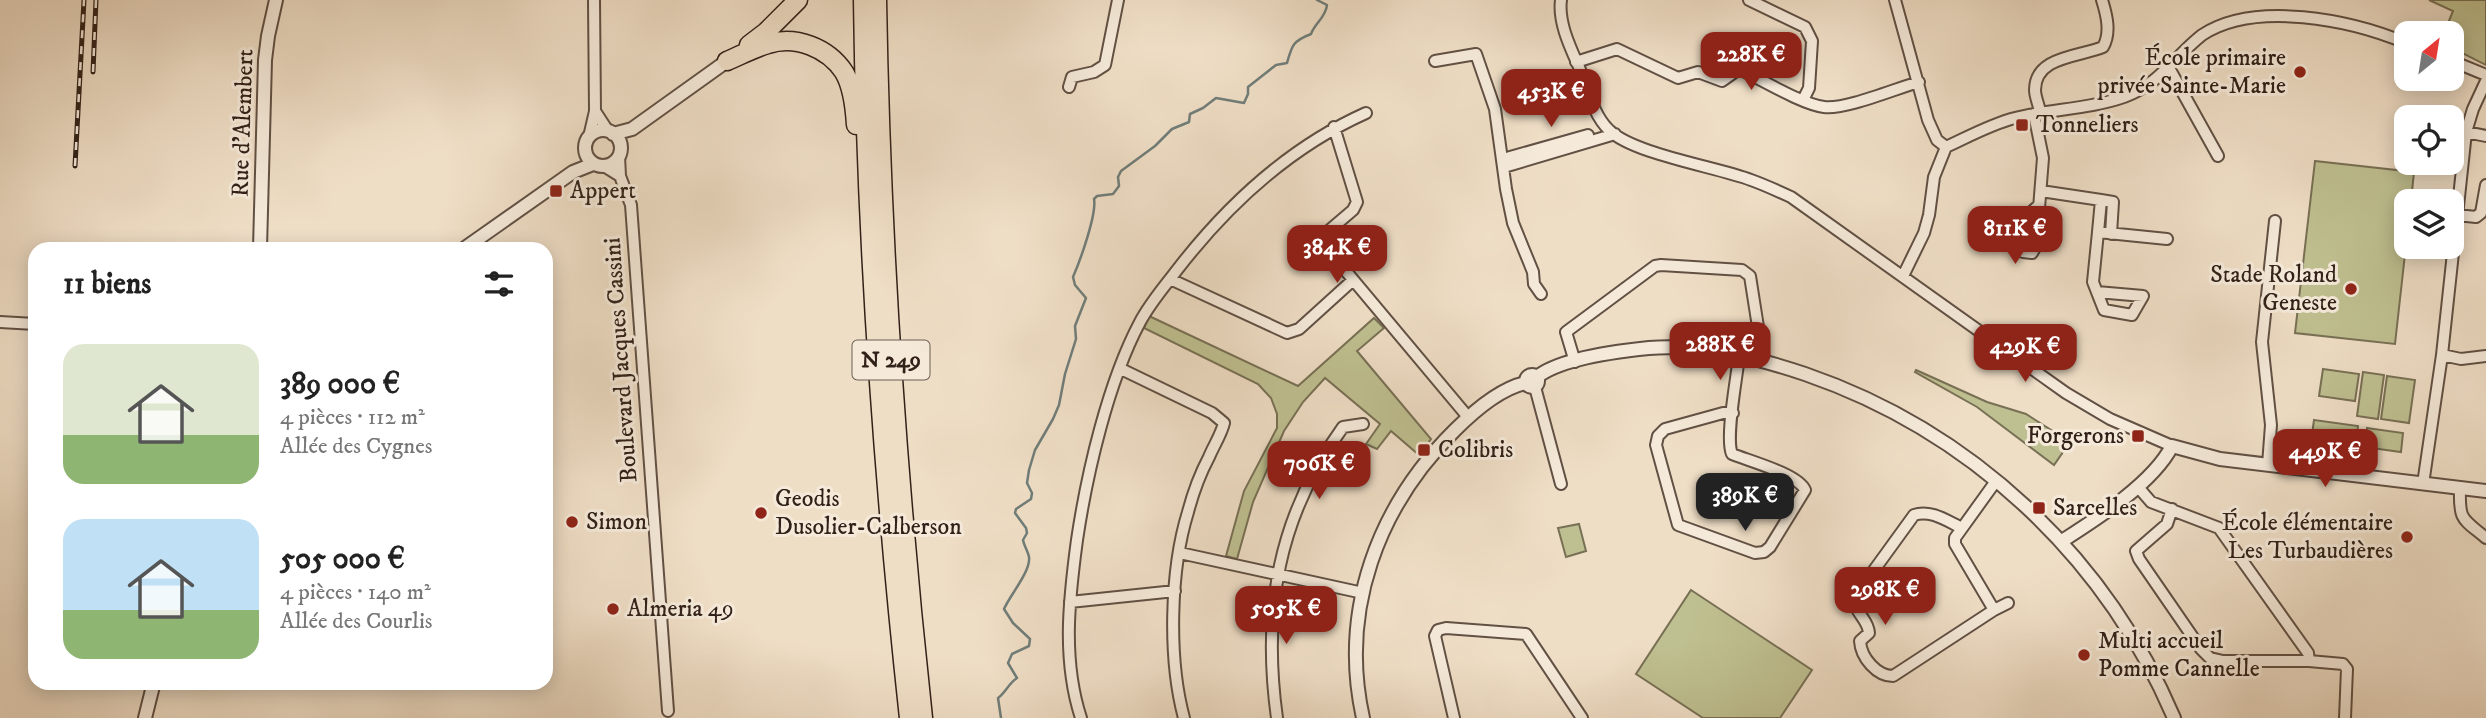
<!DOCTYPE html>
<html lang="fr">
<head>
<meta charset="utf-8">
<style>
  body { margin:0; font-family:"IM FELL DW Pica",serif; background:#f6f6f6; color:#222; height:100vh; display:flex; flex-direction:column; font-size:26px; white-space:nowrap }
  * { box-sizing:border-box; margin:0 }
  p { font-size:23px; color:#767676 }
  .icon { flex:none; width:38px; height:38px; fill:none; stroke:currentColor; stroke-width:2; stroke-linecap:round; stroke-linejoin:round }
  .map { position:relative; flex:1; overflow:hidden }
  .drawer { position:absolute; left:28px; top:242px; width:525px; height:448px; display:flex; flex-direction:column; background:#fff; border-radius:21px; box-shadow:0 4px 18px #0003 }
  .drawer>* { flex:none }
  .needle { width:46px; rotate:30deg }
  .controls { position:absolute; left:2394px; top:21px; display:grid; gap:14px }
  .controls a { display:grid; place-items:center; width:70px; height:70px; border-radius:14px; background:#fff; box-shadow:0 4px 18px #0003; font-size:35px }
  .price { position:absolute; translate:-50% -60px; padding:0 16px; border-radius:14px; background:#8f2418; color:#fff; font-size:23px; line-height:46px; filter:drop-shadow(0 2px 4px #0008) }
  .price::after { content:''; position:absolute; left:50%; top:42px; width:21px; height:16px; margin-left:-10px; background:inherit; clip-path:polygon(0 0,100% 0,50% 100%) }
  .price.on { background:#222; color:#fff }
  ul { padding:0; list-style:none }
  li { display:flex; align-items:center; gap:21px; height:175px; padding:0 35px }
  li span { display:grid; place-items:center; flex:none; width:196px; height:140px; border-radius:21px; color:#555 }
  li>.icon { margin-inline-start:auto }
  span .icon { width:84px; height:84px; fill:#fffc; stroke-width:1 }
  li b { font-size:30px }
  h2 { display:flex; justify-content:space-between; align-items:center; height:84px; padding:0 35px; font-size:30px }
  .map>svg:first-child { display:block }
  .green { fill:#bfc091; stroke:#787055; stroke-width:2 }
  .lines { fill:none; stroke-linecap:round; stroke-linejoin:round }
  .stream { stroke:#707d79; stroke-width:2.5 }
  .minor-casing { stroke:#615044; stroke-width:14 }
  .tertiary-casing { stroke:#615044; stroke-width:16 }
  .trunk-casing { stroke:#322119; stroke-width:21 }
  .minor { stroke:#f5eada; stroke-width:10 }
  .tertiary { stroke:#f5eada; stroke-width:12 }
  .trunk { stroke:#efdec6; stroke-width:18 }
  .rail-casing { stroke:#322119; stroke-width:5 }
  .rail { stroke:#f5eada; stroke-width:2.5; stroke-dasharray:8; stroke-linecap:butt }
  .poi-dot { fill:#8f2418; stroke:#f5eada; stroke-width:2.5 }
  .labels { text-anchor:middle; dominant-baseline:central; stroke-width:6; stroke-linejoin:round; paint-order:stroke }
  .shield { fill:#f5eada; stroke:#6c5d53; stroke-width:2 }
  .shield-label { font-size:23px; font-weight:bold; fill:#322119 }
  .poi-label { font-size:24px; fill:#322119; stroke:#f5eada; text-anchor:start }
  .street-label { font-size:24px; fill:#322119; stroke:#f5eada }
</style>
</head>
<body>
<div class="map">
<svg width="2486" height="718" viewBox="0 0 2486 718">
  <rect width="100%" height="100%" fill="#efdec6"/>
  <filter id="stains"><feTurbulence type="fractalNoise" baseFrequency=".00286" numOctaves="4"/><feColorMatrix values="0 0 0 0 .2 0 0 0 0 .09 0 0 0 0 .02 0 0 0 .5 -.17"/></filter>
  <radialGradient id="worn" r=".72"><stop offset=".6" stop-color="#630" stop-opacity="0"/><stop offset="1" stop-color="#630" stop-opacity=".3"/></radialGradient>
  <path class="green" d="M2429,0h57v65l-34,-17v-15h-8l9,-22z
    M2315,161l99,11 -3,29h-5v44l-11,99 -100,-11z
    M1149,316l149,70 76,-68 10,10 -27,23 74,88 -12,16 -28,-24 -14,18 -11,-5 14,-20 -55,-46 -22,24 -19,29 -31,71 -16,57 -11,-3 18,-65 33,-63v-14l-6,-16 -13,-14 -114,-56z
    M2323,369l36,5 -4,27 -36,-5z
    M1916,370l71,32 39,12 44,28 -16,23 -77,-58 -62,-35z
    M2363,372l21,3 -6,44 -21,-3z
    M2387,376l28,4 -6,43 -28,-4z
    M2314,420l44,6 -3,22 -44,-6z
    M2367,428l36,5 -2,19 -37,-5z
    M1579,524l7,27 -20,6 -8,-29z
    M1691,590l121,80 -32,48h-77l-67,-44z"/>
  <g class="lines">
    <path class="stream" d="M1001,718l-3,-20c8,-6 10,-14 19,-20l-9,-15 4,-9 17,-8 1,-7 -17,-16 -9,-14c6,-14 27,-38 25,-52 -1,-6 -5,-11 -6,-17l4,-7 -1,-5 -11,-15 1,-4 15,-10 1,-6 -5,-10 2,-13 6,-20 18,-31 6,-14 6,-31 11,-35 -1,-13 11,-28 -11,-13 -2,-8c7,-16 24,-63 21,-78l3,-3 16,-2 6,-8 -1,-9 3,-6 34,-25 17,-17 17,-7 1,-8 13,-6 13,-10 28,5 4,-9v-7l28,-22 11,-2c5,-18 6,-22 24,-29 4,-11 15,-17 16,-29l-10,-5"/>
    <g class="minor-casing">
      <path id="minor" d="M1561,0c-3,22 9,47 18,67 8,20 14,48 30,63 24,24 108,37 142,50 14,5 27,11 40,17l275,196 44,26 62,27
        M1749,0l56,27 7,14 -3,47 -6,12
        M1895,0l33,120 9,20 9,7
        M1435,61l41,-7 19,55 11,80 7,34 20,49 1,12 7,10
        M2452,61l34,14
        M1576,62l41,-13 61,29 20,-6 24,9 17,-12c22,10 62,35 85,38 21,3 73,-19 95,-25
        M2169,68l49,88
        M1069,87l3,-10 22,-5 11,-7 13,-65
        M595,111l13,20
        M2040,112c-1,-7 -5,-15 -5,-22 0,-34 44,-33 68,-43 8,-14 4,-31 -1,-47
        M2034,114l9,44 -7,88 -4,7 -9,-1 -5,-7 -1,-20 21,-19
        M1334,127l23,75 -4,8 -34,29 149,178
        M2466,132l20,4
        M589,137l6,-26 -1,-111
        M619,156l1,20 11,29 37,506
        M1503,159l85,-24
        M604,166l16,10
        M1504,167l111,-33
        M2041,191l60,9
        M2457,215l19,2 5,-4 5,-28
        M2111,234l2,-32 -12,-2 -3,32 69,7
        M1303,253l16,-14
        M1903,276l21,-43 5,-18 5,-38 12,-30c22,-10 45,-23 69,-29 35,-9 75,-9 109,-21 37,-14 49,-39 78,-62 53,-35 149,-15 204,8
        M1170,279l117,54 12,-4 54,-49
        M2097,292l46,4 -11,19 -28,-5 -11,-28 5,-50
        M0,322l35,2
        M2442,355l19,4 25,-3
        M1575,362l-9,-30 89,-66 6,-1 81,5 8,6 11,70 -1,14
        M1121,369l91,44 12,10c-3,12 -10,22 -15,34 -9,17 -16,36 -21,55 -18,58 -20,147 -4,206
        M1535,387l26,97
        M1733,413h-10l-58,16 -7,7 -2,9 22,80 77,28 9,-1 6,-5 35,-57c-7,-16 -56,-29 -73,-36 -7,-16 5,-77 7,-98
        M2268,465l3,-40 -9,-83 13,-121
        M1996,481l-41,57v6l39,66 14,-7
        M2423,484l19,-129 24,-223 7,-23 13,-28
        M2138,487l13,15 68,26 89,125 1,8 34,3 4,5 -2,49
        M2460,488c-1,33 2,30 26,50
        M2172,509l-5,15 -31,27 3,8 62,90 9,9 13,3h86
        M1962,528c-15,-7 -32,-19 -48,-13l-58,80c-5,17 12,22 13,38l-9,8c1,17 17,35 33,35l101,-66
        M1180,553l183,40
        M1070,602l105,-11
        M1081,718c-19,-58 -12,-119 -4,-178 10,-67 31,-158 63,-218 10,-19 24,-35 37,-52 51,-66 113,-123 189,-157
        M1277,718c-15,-108 1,-202 66,-291l20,-3
        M1454,718l-19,-82 3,-6 8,-2 80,6 56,84"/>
    </g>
    <g class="tertiary-casing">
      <path id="tertiary" d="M585 148a18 18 0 1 1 36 0a18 18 0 1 1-36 0Z
        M613,134l19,-5 95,-68
        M260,248l5,-188 3,-24 8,-36
        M465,248l108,-76 20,-8
        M1526 381a6 6 0 1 1 12 0a6 6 0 1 1-12 0Z
        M1537,377c24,-19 82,-26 112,-29 53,-4 105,9 156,26 166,57 300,182 369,344
        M2062,541c36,-23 91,-58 110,-95l48,13 266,32
        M145,718l9,-36
        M1363,718c-24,-108 15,-212 92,-288 19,-19 44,-41 70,-47"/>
    </g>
    <g class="trunk-casing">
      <path id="trunk" d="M863,0c3,240 20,479 46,718
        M877,0c4,240 20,479 46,718
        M749,45l17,-13 32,-32
        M727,61c14,-6 27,-13 41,-17 28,-9 60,4 76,28 9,15 11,36 12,53"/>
    </g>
    <use href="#minor" class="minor"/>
    <use href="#tertiary" class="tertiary"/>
    <use href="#trunk" class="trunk"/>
    <g class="rail-casing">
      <path id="rail" d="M93,72l3,-72
        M75,166l9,-166"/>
    </g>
    <use href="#rail" class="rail"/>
  </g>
  <g class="poi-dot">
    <circle cx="2300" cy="72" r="7"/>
    <rect x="2015" y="118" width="14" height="14" rx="3.5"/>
    <rect x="549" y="184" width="14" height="14" rx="3.5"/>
    <circle cx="2351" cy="289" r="7"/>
    <rect x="2131" y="429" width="14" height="14" rx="3.5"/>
    <rect x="1417" y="443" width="14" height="14" rx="3.5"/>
    <rect x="2032" y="501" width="14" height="14" rx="3.5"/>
    <circle cx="761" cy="513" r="7"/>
    <circle cx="572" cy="522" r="7"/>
    <circle cx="2407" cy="537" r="7"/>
    <circle cx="613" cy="609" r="7"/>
    <circle cx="2084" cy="655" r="7"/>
  </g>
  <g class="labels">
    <rect class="shield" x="852.5" y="340.5" width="77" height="39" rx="5"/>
    <g class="shield-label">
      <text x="891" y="360">N 249</text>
    </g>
    <g class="poi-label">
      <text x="2286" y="58" text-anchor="end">École primaire<tspan x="2286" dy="28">privée Sainte-Marie</tspan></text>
      <text x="2036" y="125">Tonneliers</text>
      <text x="570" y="191">Appert</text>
      <text x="2337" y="275" text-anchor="end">Stade Roland<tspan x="2337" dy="28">Geneste</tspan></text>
      <text x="2124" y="436" text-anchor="end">Forgerons</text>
      <text x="1438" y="450">Colibris</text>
      <text x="775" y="499">Geodis<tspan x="775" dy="28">Dusolier-Calberson</tspan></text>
      <text x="2053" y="508">Sarcelles</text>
      <text x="586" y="522">Simon</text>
      <text x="2393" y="523" text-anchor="end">École élémentaire<tspan x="2393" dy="28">Les Turbaudières</tspan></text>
      <text x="627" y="609">Almeria 49</text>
      <text x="2098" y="641">Multi accueil<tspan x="2098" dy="28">Pomme Cannelle</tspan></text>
    </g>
    <g class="street-label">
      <text transform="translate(243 123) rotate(-88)">Rue d’Alembert</text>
      <text transform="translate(621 360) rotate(-94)">Boulevard Jacques Cassini</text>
    </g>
  </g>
  <rect width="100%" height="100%" filter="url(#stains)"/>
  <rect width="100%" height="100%" fill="url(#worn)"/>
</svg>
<div class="controls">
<a><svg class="needle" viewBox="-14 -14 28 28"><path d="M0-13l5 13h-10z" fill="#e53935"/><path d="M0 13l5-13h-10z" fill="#767676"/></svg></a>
<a><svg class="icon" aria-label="locate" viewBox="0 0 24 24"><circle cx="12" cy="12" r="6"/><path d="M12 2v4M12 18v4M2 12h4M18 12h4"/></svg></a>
<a><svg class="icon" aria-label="layers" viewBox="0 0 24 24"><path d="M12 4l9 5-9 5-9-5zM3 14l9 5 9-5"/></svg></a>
</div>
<b class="price" style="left:1751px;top:92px">228K €</b>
<b class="price" style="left:1551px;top:129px">453K €</b>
<b class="price" style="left:2015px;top:266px">811K €</b>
<b class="price" style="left:1337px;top:285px">384K €</b>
<b class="price" style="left:1720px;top:382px">288K €</b>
<b class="price" style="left:2025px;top:384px">429K €</b>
<b class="price" style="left:2325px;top:489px">449K €</b>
<b class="price" style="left:1319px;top:501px">706K €</b>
<b class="price on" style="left:1745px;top:533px">389K €</b>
<b class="price" style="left:1885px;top:627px">298K €</b>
<b class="price" style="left:1286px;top:646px">505K €</b>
<section class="drawer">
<h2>11 biens<svg class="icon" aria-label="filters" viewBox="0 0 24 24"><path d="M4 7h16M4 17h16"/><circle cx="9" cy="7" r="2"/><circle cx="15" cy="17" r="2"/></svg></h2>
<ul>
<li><span style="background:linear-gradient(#dfe7d0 65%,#8fb573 0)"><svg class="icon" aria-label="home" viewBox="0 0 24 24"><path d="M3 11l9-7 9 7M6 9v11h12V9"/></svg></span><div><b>389 000 €</b><p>4 pièces · 112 m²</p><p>Allée des Cygnes</p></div></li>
<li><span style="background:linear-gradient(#bfe0f5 65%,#8fb573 0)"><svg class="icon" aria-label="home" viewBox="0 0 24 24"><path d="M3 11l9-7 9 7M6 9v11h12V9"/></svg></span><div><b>505 000 €</b><p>4 pièces · 140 m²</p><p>Allée des Courlis</p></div></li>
</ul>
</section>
</div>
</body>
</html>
